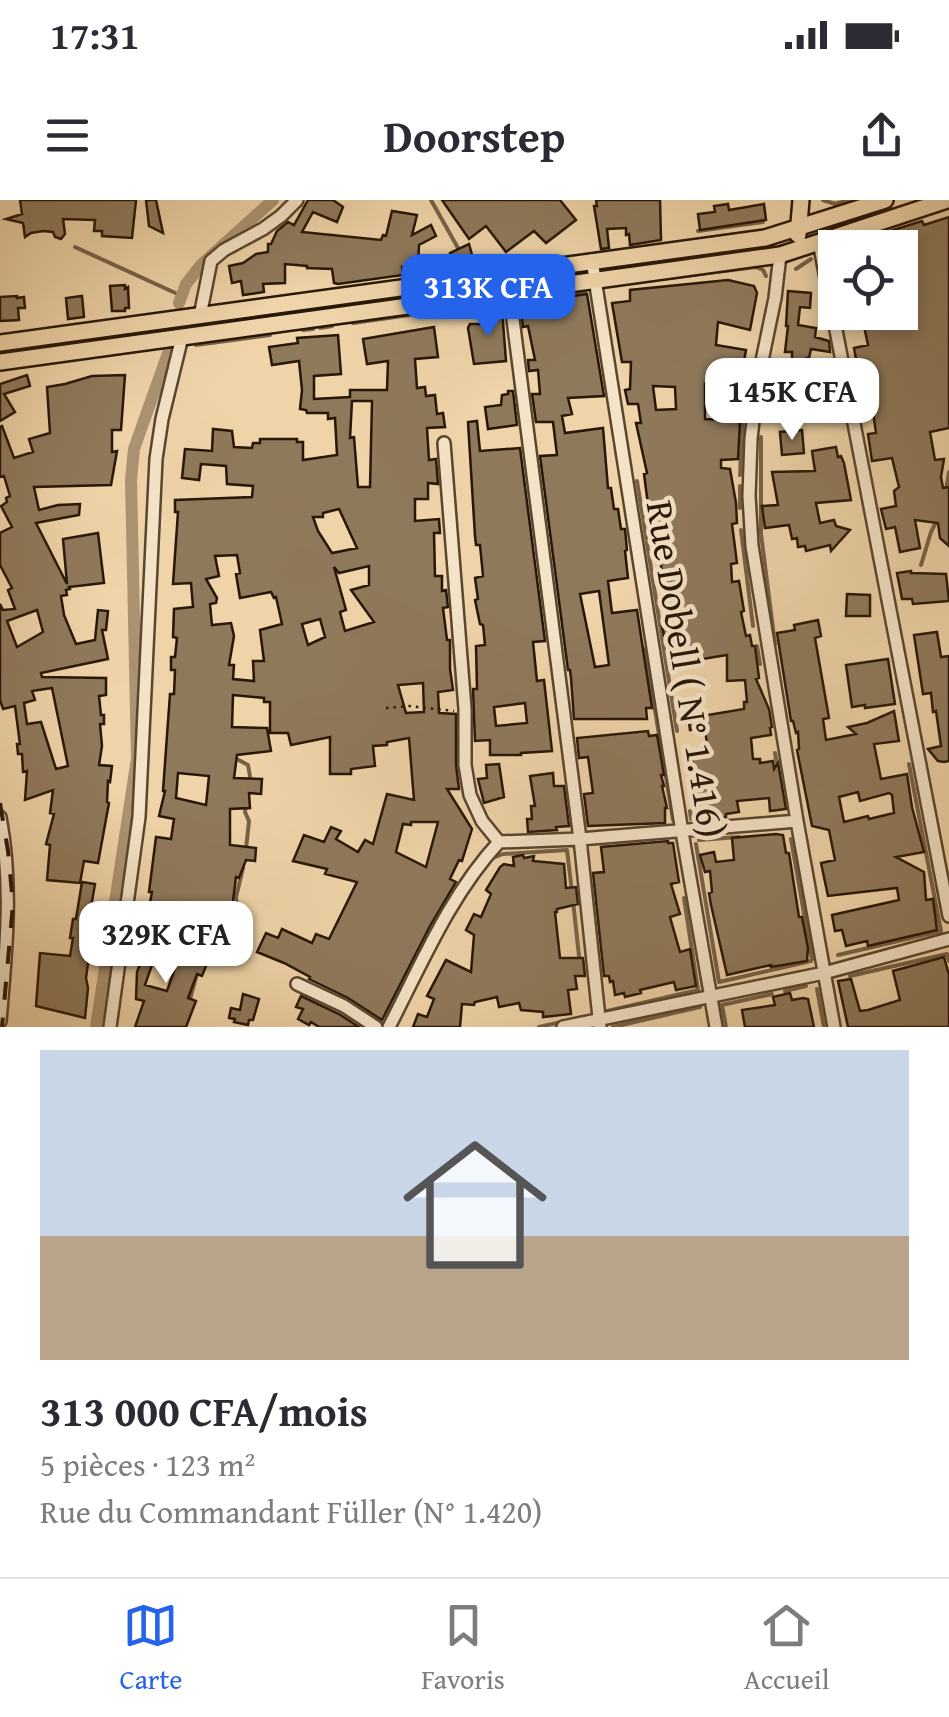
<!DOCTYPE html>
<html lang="fr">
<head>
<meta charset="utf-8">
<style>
  body { margin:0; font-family:"Gentium Book Plus",serif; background:#f2f2f3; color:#2b2b33; height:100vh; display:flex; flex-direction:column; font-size:38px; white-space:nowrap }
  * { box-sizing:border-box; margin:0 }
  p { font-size:32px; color:#7c7c81 }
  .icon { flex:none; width:55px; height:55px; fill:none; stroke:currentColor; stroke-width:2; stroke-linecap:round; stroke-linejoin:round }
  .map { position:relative; height:827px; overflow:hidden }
  .drawer { display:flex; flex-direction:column; background:#fff; flex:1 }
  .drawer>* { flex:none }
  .tools { position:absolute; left:818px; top:30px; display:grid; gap:20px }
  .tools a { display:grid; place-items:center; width:100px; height:100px; border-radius:0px; background:#fff; box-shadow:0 5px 15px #0003; font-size:50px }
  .price { position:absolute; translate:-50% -85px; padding:0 22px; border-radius:20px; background:#fff; color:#222; font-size:32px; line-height:65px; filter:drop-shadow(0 2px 5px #0008) }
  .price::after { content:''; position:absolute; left:50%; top:60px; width:30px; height:22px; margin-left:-15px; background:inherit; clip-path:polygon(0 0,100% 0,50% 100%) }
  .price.active { background:#2563eb; color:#fff }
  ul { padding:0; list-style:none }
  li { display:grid; align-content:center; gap:20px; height:530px; padding:0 40px }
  li span { display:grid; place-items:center; height:310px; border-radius:0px; color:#555 }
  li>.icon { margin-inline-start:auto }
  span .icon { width:180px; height:180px; fill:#fffc; stroke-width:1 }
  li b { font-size:42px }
  .status { display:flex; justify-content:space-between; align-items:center; height:70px; padding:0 50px; background:#fff; direction:ltr }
  .status svg { height:28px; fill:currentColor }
  header { display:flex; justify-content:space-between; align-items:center; height:130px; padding:0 40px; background:#fff; font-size:45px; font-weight:600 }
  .tabs { display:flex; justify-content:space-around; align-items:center; height:140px; border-top:2px solid #e1e1e2; background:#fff; font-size:28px; color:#7c7c81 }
  .tabs a { display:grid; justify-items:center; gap:5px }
  .tabs .active { color:#2563eb }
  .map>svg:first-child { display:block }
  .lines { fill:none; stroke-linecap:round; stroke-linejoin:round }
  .stream { stroke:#766147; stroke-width:4 }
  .canal { stroke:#ab9372; stroke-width:12 }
  .building { fill:#8f795b; stroke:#271606; stroke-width:2.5; fill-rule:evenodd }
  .minor-casing { stroke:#59462f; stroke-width:16 }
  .major-casing { stroke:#271606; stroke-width:20 }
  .path { stroke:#271606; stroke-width:2.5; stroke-dasharray:2.5 5; stroke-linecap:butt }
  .minor { stroke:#f5e3c7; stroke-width:11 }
  .major { stroke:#efd4a9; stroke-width:15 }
  .rail { stroke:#271606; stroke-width:4; stroke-dasharray:18 18; stroke-linecap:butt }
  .labels { text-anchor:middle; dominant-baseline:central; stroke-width:9; stroke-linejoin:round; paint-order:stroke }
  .street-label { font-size:38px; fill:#271606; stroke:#f5e3c7 }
</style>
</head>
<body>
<div class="status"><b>17:31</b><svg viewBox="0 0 49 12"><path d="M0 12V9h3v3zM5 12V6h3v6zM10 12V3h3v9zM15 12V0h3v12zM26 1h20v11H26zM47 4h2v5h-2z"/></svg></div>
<header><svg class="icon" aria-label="menu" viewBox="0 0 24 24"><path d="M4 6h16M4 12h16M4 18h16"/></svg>Doorstep<svg class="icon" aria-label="share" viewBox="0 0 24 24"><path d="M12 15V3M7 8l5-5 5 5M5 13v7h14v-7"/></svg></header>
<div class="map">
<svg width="949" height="827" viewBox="0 0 949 827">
  <rect width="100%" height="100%" fill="#efd4a9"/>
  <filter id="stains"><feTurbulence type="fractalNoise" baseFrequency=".002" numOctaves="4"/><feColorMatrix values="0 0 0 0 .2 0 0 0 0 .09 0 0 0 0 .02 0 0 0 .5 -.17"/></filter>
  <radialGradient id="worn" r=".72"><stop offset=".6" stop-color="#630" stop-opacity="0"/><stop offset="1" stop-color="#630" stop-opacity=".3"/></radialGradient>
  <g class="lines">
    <path class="stream" d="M431,0l27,48
      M823,0l12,4 14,-4
      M698,31l65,-9
      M843,42l106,-34
      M75,47l107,49
      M796,69l15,-10
      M661,79l95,-12 7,3 3,6
      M516,101l69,-9
      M353,123l142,-20
      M320,128l12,-2
      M303,130l10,-1
      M196,145l74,-10
      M761,237v97l14,110
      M740,275l3,-64
      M637,281l40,250
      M946,290l3,-18
      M740,308v-22
      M741,330l12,96
      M921,365l10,-33 7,-14
      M757,446l3,18
      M645,449l28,171
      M775,553l3,15
      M233,557l15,8 3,17
      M246,605l-1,7 4,9 -3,28
      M690,611l1,8 12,-1
      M791,639l21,120
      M699,640l40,-3
      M696,644l23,138 92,-21
      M490,659l13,-5 64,-4 5,42
      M573,701l6,55
      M224,735l13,-26 -1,-12 7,-29
      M838,755l103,-24 -32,-167
      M204,763l8,-7 8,-13
      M850,776l97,-22 2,7
      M817,789l7,38
      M785,791l21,-5
      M190,799l8,-29
      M602,809l1,3 95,-22 -14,-92
      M539,827l27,-6
      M613,827l87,-20
      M726,827l-4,-22 50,-11"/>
    <path class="canal" d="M179,103l7,-19 15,-19 72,-65
      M96,827l41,-269 -6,-278 3,-31 34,-96"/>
  </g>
  <path class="building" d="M20,0h116l-4,38 -30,-2v-5h-8l1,-11 -32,-1 2,15 -4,5 -6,-2 -2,-5 -10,-1 -12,2 -6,4 -2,-14 -17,-4 16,-5z
    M146,0h10l7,33 -14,-7z
    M308,0h25l10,7 -6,15 -24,-10 -11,20 79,8 2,-5 3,1 6,-25 25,4 -5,20 19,-10 5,11 -17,9 -1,24 -16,-2 1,8 -65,9 -4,-1 -2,-14 -25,-1v-2l-22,-2v19l-22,1 1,8 -21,3 -2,-14 -9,2 -3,-17 14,-3 13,-9 12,-2v-8h3l6,-13 11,-9 6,3z
    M442,0h118l16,20 -30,23 -12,-12 -28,21 -20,-26 -17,13z
    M596,0h64l1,40 -31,5 -1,-11 -3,1v-7l-19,1 2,19 -8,1 -7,-43h3z
    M728,4l1,6 35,-6 2,16 -66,10 -2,-16 17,-2 -1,-6z
    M949,17v211l-19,4 5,28 9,-1 -3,18 2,11 6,-1v59l-9,-8 -2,-15 -23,-3 5,28 -20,4 -5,-25 -9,2 -5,-20 15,-3 -2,-15 5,-4 -7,-29 -20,3 -4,-27 8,-1 -3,-21 -4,-17 -8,1 -2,-4 -6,-26 4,-1 -3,-17 14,-3 -4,-19 -14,1 -2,-15h52v-64h-33l-3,-9 58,-18 2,4z
    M469,44l5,18 -13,4 -1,-2 -8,2 -2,-13z
    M728,80l26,6 3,7 -7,37 -32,-8 -2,23 30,5 -5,27h4l-2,22h-15l1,-12 -24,-3v35l35,2 -2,38 -17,1v8l9,1 6,34 1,20 -5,1 5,39 -6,1 1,18 7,-1 5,30 -3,1 5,24 4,-1 2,11h3l4,32 -3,1 13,30 3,18 -2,1 1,7 -20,3 2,21h7v4l13,-2 1,8 4,-6 8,46 -16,2 -1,-13 -32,3 2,11 -13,2v3l-25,3 -9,-64 16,-3 -3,-25 -15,2 -3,-23h14l1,9 42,-7v-7h3l-2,-22 -18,1v-26l-43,7 -5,-30 -15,3 -2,-9 7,-2 -11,-80h-4l-3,-20 3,-1 -7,-26 -3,-23 3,-1 -11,-50h5l-3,-19h-10l-3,-14 5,-1 1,-27h-9l-10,-59 18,-2v-11zM653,186l22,1 1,22 -20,1z
    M125,85v4l3,-2 1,21h-4v3h-13l-2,-25z
    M788,91l23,2 -1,15 -10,-1 -2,18 18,3 -1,9 14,4 1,11 -19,-3 -2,9h-3l-3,5 -11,-1v-10h-7l3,-26h-2z
    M587,94l17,102 -36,2 4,16 -10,2 3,17 38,-5 5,60h3l3,21h4l3,20h4l2,21 -2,1 3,27 -20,3 4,32 25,-3 15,98h-6l1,11h-73l-3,-41 -1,-8h-2l-28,-214 17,-1 -4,-33h-17l-4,-28h8l-2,-24 -9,1 -1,-11h7l-7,-34 -5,1 -3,-23zM599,391l10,74 -14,2 -15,-73z
    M17,96v2l7,-1 1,11h-7l1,12 -19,1v-24z
    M82,96l2,21 -16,2 -2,-21z
    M502,109l4,52 -32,3 -6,-36 2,-4h14l-2,-12z
    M434,127l4,30 -23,2 2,29 8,-1 1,9 9,-1 2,19 6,-1 2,14 -18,1 2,32 7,-1 2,25 -10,-1v16h-13v22l24,-2 1,14h-6l1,43h7v15l4,-1 2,17 -5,1 4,32h3v29l3,21 -15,2 1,21 17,1v51l3,24h-12l25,40 -10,32 -3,-1 -9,19 6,3 -26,44 -48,94 -34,-22 -39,-19 1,-2 -26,-14 -27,-11 9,-19 12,5 4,-9 30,14 4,-9 13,5 28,-57 -32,-8 2,-5 -34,-8 11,-26 20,7 7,-15 10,4 -5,8 22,13 7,-12 8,4 14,-50 27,6 -5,-62 -22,4v3l-14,1 2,20 -24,3v5h-21v-37l-39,8 -3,-12h-18v-31h-6v-4l-31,-3 -1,32 35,1 4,23 -34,4 -3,23 28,1 -1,15 -12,-1 1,15 -20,1v36l26,3 -1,13 -9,-1 -7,18 -3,-1 -4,32 -10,37 -77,-18 7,-36h-3l7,-55 15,2 3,-20 -15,-3 6,-25h-2l7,-97h4l1,-24h-4v-13h4l2,-19 -4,-1 1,-28 19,-2 -2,-24 -18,1 5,-72h-3v-12l77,-3 1,-11 -26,-2 -1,-18 -25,-2 -2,16 -17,-2 3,-29 27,2 1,-22 19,2 2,16 18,1 1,-5h7v-4h37v3h6v18l34,-5 -2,-37 -7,1v-6h-21l-1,-3 -6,-1 2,-19 -3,-29 -27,4 -3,-18 29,-4 -1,-5 41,-3 3,39 -27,2v23l36,-2v-7h37l1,-29 -21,3 -4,-25zM352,201h20l-2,86h-12l-4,-50 -4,1zM339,309l18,39 -25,5 -14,-22 -5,-14h10v-4zM237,355l3,18 -4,1 4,24 31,-6 3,6 2,-1 6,27 -22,6 4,31h-11l1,20 -21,-2 1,-14h-5l5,-29 -3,-13 -19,2 -2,-21 6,-1 1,-5 -11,-19 13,-3 -4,-20zM369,366v19l-18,5 23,32 -29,9 -5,-19 6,-2 -12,-43 5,6zM320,419l5,18 -17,8 -6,-21zM423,483l1,29 -18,1 -8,-28zM178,573l31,3 -3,29 -30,-7zM411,622h27l-12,45 -30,-15 7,-28 8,1z
    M27,175l3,11 -26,8 11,18 -15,9v-37z
    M125,175l-4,55h-9v22l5,-1 -6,34 -77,2 5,23 19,-5 22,-1 -1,11 -43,8 31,61 -4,-45 35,-6 6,50 -35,4 1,2 -4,1 1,5 -6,1 3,19 12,29 19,-4 3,-30 10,1 -2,19h-4l6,29 -67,14 1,4 64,1v17l-7,1 2,19h3v9h-4l2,22 -3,19 13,1 -2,16 -2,-1 -1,21 2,1 -11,60 -14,-2 -4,22 -33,-3 3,-35 -4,-1 8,-30 -4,-1 3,-23 -28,10 2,-29 -4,1 -1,-18h-4l-1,-10h3l-5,-38 -12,3 -3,-9v-96l3,6 12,-1 -7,-19 4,-2 -12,-23v-32l12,-6 -11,-21 6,-4 -1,-4 4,-2 -6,-20 -4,1v-50l2,-1 12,32 19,-6 -4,-13 21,-6 -3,-46 18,-3 27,-8zM37,410l6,22 -26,15 -10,-26zM52,488l16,78 -12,3 -15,-47 -14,2 -3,-21 11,-3 -3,-9z
    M785,182l22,7 2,-5 15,2 3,33 -40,-8 1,-5 -7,-1z
    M508,191h5l4,34 -29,4 -3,-22 16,-2 1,-10 6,-1z
    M477,221l3,30 40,-3 25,193 -12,1 4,39 7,-1 8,71 -31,2v2h-31v-15l-15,1 -2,-52h4l-1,-43 9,-1 -2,-20 -3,-1 -5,-24 3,-1 -3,-21 8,-2 -3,-31h-4l-1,-9 -7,-114zM525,503l2,20 -31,3 -2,-19z
    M802,230l2,23 -22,2 -2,-23z
    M836,247l2,10 3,-1 3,7 7,37 -35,3 4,20 14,-3 2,6 14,4 -19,21 -1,-6 -24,6 -1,-5 -7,1 -1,-9 -5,1 -3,-14 -24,3 -3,-22 16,-1 -6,-33 43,-1 -3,-20z
    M911,371v2l35,1 3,27 -36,3 -1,-5h-10l-5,-26z
    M847,394l23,1v21h-24z
    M818,420l3,16 -6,2 14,80 -6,1 3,21 30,-6 -8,-7 19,-4 27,-12 5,30 -25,3 7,35 26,-5 5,33 12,45 -28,5 28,15 2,28 7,-1 4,31 -69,16 -1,-5 -21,5 -4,-16 -7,1 -3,-16 67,-15 -2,-12 -69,8 -7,-33 14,-3 -6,-30 -17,-4 -15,-76 2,-1 -1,-17 -2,1 -3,-12h-2l-14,-88 18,-3 -1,-5zM858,592l2,9 29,-8 3,2 2,18 -25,6 -1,-3 -24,6 -5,-25z
    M937,432l4,25 8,-1v105l-5,1 -6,-1 -10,-12 13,-3 -5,-35 -3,1 -2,-19 -8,1 -9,-59z
    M888,459l7,45 -30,4v-3l-13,2 -6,-42z
    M648,531l1,5 8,-1 7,40h-3l3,11h-2l5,22h-2v15l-77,3 -4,-32 9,-1 -5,-36 -9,1 -2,-20z
    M499,564l5,33 -20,6 -6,-24 9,-1 -1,-13z
    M553,573l1,13h10l5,40 -13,1 1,3 -29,2 -1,-13h5l-1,-13h4l-5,-30z
    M776,634l7,1 3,18h3l10,64h3l6,31 -1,13 -36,6v-2l-44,10 -16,-70 -2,-12 3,-1 -2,-21 -5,1 -5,-17 14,-3 2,10 18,-2 -2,-22z
    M668,641v2h5l6,39 -8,2 9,30 -10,3 10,35 10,-3 6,37 -20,4 -2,-8 -34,8 1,3 -16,4 -1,-4 -9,2 -2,-14 -3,1 -1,-6h-5l-11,-103 11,-1 -3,-25z
    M523,655l1,3 10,-2 -1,5 31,3 2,24 10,-1 2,17 -21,5v3h-2l5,46h23l2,18h-10l2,13 -9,1 3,24 -28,3v-5l-22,-2 -2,-7 -20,4 -2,-10 -22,5 -1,3 -12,-1 -2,23h-47l5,-13 9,3 7,-18 -7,-3 19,-36 25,12 3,-37 -8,-5 8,-16 7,3 10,-23 -5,-4 14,-23 4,-3 10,2 -1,-9z
    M82,682l13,2 -10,58h6l-5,36 2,10 -3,30 -49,-12 4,-53 30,3 3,-18h-3l3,-19h3z
    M143,740l65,21 -6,15 -5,-2 -9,24 8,3 -10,26h-51l9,-26 -8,-2 1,-27 7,-18 -4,-1zM154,759l22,6 -9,26 -22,-6z
    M944,757l5,18v52h-101l-10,-46 13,-2 9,32 8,-1 32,-10 -7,-29z
    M790,793l2,7 11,-2 5,1 6,28h-69l-3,-17 33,-5 -2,-8z
    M243,794l16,5 -6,21h-4l-1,5 -14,-3 1,-3 -6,-1 2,-10 9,2z
    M301,796l38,18 20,13h-40l-8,-5 -2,3 -11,-6 5,-10 -7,-2z"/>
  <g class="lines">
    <g class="minor-casing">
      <path id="minor" d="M819,42l130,674
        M780,55l-5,43 -18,87 -6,54 -2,57 3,50 45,275 37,206
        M592,60l90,572 34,195
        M507,73l73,566 20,188
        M200,116l11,-55 13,-11 39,-21 18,-13 16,-16
        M444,243l21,266v56l5,30 12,26 17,21
        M0,617c13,68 6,135 0,204
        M297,784l47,22 32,21
        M110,827l29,-210 17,-358 6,-40 20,-82
        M389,827c33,-64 61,-132 110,-185l81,-3 217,-18
        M563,827l261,-54 125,-34"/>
    </g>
    <g class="major-casing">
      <path id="major" d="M798,35l3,-35
        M0,143l765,-105 120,-38
        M0,162l780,-107 167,-55"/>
    </g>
    <path class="path" d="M386,508l23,-2 45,5"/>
    <use href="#minor" class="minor"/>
    <use href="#major" class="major"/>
    <path class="rail" d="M0,603l8,48 5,53 -11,123"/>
  </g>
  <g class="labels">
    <g class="street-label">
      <text transform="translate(687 469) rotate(81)">Rue Dobell ( N° 1.416)</text>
    </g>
  </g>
  <rect width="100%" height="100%" filter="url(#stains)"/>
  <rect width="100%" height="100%" fill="url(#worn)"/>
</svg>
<div class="tools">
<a><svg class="icon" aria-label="locate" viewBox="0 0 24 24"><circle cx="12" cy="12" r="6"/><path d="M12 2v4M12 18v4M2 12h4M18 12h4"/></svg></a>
</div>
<b class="price active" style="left:488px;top:139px">313K CFA</b>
<b class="price" style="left:792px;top:243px">145K CFA</b>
<b class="price" style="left:166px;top:786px">329K CFA</b>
</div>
<section class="drawer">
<ul>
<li><span style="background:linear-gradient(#c9d6e8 60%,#b9a48a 0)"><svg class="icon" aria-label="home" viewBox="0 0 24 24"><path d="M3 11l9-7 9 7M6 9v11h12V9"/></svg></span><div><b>313 000 CFA/mois</b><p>5 pièces · 123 m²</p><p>Rue du Commandant Füller (N° 1.420)</p></div></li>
</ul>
</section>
<nav class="tabs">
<a class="active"><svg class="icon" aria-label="map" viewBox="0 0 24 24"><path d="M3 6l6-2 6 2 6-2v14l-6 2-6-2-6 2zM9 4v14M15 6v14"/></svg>Carte</a>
<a><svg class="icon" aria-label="saved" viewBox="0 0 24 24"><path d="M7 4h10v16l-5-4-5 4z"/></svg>Favoris</a>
<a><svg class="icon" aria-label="home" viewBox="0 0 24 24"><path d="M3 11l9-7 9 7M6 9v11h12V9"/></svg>Accueil</a>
</nav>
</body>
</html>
